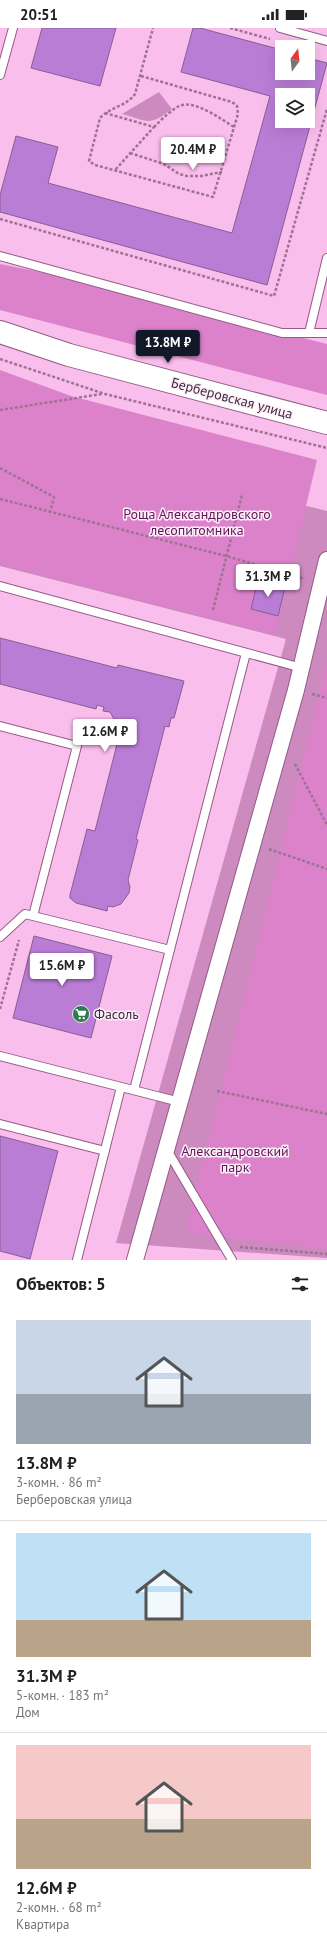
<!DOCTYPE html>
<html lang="ru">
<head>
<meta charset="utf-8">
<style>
  body { margin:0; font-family:"PT Sans",sans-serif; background:#f2f2f2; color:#202124; height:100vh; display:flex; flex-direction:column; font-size:15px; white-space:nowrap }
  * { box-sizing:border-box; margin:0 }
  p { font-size:13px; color:#757577 }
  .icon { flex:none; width:22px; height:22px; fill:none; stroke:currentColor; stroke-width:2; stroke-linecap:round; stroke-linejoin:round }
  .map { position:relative; height:1232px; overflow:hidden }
  .drawer { display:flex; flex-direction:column; background:#fff; flex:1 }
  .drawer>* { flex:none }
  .needle { width:26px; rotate:15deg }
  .tools { position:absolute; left:275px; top:12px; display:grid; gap:8px }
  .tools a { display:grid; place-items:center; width:40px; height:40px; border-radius:0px; background:#fff; box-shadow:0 4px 16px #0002; font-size:20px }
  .price { position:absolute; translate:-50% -34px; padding:0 9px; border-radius:4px; background:#fff; color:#222; font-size:13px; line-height:26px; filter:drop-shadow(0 1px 2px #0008) }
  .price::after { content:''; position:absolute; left:50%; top:24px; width:12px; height:9px; margin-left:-6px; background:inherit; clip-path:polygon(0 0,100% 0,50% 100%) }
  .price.selected { background:#111827; color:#fff }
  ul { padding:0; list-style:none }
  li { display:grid; align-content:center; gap:8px; height:212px; padding:0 16px }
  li+li { border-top:1px solid #e0e0e0 }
  li span { display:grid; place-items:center; height:124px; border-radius:0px; color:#555 }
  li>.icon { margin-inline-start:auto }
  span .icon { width:72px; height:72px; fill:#fffc; stroke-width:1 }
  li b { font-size:17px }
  h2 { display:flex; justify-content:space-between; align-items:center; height:48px; padding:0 16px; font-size:17px }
  .status { display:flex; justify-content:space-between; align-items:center; height:28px; padding:0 20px; background:#fff; direction:ltr }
  .status svg { height:11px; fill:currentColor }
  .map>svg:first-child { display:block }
  .green { fill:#cc8abe }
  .forest { fill:#dc82cb }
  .building { fill:#ba7dd6; stroke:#845f95; fill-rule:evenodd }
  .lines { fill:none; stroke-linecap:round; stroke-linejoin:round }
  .lane-casing { stroke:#915c86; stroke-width:10 }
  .street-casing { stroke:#915c86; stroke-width:18 }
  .secondary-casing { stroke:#915c86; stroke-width:24 }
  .path { stroke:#9d7394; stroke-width:2.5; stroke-dasharray:3 2; stroke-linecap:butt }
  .lane { stroke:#fff; stroke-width:8 }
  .street { stroke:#fff; stroke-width:16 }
  .secondary { stroke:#fff; stroke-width:22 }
  .labels { text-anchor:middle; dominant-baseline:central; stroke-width:3; stroke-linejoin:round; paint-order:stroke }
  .street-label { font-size:14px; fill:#412a3d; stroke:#fdf0fa }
  .park-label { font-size:14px; fill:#641459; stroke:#fdf0fa }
  .poi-label { font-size:14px; fill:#412a3d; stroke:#fdf0fa; text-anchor:start }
</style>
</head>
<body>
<div class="status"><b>20:51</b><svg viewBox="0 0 49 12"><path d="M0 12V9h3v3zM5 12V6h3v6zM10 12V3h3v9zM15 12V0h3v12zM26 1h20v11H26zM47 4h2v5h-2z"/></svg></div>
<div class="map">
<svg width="327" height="1232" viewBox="0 0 327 1232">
  <rect width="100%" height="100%" fill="#fabeec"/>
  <path class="green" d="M159,64l13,17c-23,18 -24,12 -50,5z
    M0,401l327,82v747l-211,-15 170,-604 -286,-73z"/>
  <path class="forest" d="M0,236l60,12 267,68v51l-327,-85z
    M0,342l71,26 246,64 -42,175 -275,-71z
    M327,633v588l-142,-16z"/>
  <path class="building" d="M42,0h74l-16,58 -69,-18z
    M193,0h7l82,22v23h26v-15l19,5 -60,222 -267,-73v-17l16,-59 42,11 -10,36 184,50 38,-137 -89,-24zM282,67h26v26h-26z
    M258,552l27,7 -7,29 -27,-7z
    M0,610l117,30 1,-3 66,16 -10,37h-3l-2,9 -4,-1 -29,113 2,1 -10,40 2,7 -1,6 -8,11 -8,3 -5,-1 -1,5 -31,-8 -6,-5v-3l17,-66 8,2 22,-87 1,-7 -2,-14 -6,-11 -7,-1 1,-4 -7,-2 -1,4 -96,-25z
    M34,908l78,20 -21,82 -78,-20z
    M0,1108l58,15 -28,108 -30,-8z"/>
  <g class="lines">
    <g class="lane-casing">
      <path id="lane" d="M280,0l47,13
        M0,47l13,-47
        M0,228l282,77h45
        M309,305l18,-75
        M0,558l302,82
        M0,698l77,20 -44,170
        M0,909l25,-23 145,36
        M0,1028l180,46
        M134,1062l112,-437
        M0,1096l105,27
        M167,1122l65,110
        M77,1232l44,-173"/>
    </g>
    <g class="street-casing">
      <path id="street" d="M135,1232l161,-570 31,-130"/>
    </g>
    <g class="secondary-casing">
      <path id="secondary" d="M0,304l69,23 258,68"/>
    </g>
    <path class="path" d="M230,0l40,11
      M141,48l91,26 5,4 1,8 -25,83 -118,-32 -6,-4 11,-43c10,-11 27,-12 35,-24l18,-66
      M105,85l49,14 -39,43
      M154,99c7,-7 16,-16 25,-21 15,-7 42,13 55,21
      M130,125l34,11 15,10 8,2h14l21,-4
      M0,191l274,77 53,-187
      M0,331l105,35 222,54
      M0,382l102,-16
      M0,440l54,29 -4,16
      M0,471l226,57 79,23
      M213,582l29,-115
      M312,666l15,4
      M295,736l32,61
      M269,821l58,20
      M0,981l19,-69
      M217,1063l110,23
      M240,1219l87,7"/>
    <use href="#lane" class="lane"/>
    <use href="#street" class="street"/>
    <use href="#secondary" class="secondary"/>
  </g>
  <defs>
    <g id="supermarket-disc" transform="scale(0.9)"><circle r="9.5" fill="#2d7e4e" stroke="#fdf0fa"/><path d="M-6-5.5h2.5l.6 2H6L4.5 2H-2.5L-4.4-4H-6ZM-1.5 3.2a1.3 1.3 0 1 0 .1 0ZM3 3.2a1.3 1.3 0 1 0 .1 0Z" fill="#fff"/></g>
  </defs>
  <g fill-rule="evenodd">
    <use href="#supermarket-disc" x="81" y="986"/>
  </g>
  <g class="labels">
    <g class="street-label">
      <text transform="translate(232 370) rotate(15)">Берберовская улица</text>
    </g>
    <g class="park-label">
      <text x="197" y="486">Роща Александровского<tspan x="197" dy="16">лесопитомника</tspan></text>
      <text x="235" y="1123">Александровский<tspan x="235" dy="16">парк</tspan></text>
    </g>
    <g class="poi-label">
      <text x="94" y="986">Фасоль</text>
    </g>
  </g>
</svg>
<div class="tools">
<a><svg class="needle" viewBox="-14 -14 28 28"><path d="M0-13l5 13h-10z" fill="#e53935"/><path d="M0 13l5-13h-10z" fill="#757577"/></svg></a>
<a><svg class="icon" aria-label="layers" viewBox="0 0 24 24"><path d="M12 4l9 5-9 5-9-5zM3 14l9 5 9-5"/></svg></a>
</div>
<b class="price" style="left:193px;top:143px">20.4M ₽</b>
<b class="price selected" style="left:168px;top:336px">13.8M ₽</b>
<b class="price" style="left:268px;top:570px">31.3M ₽</b>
<b class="price" style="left:105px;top:725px">12.6M ₽</b>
<b class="price" style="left:62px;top:959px">15.6M ₽</b>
</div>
<section class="drawer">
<h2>Объектов: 5<svg class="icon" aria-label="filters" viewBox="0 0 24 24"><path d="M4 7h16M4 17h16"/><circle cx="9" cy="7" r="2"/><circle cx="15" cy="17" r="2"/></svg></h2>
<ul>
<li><span style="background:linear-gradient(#c9d6e8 60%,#9aa5b1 0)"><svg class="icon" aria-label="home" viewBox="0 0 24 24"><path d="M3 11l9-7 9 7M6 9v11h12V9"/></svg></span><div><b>13.8M ₽</b><p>3-комн. · 86 m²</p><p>Берберовская улица</p></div></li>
<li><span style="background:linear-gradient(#bfe0f5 70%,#b9a48a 0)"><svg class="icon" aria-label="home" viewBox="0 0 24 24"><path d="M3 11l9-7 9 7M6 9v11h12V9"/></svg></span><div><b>31.3M ₽</b><p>5-комн. · 183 m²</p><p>Дом</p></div></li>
<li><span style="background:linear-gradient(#f6c9c9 60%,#b9a48a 0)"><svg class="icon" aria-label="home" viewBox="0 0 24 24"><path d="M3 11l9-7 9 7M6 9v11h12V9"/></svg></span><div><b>12.6M ₽</b><p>2-комн. · 68 m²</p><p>Квартира</p></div></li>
</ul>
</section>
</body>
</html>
